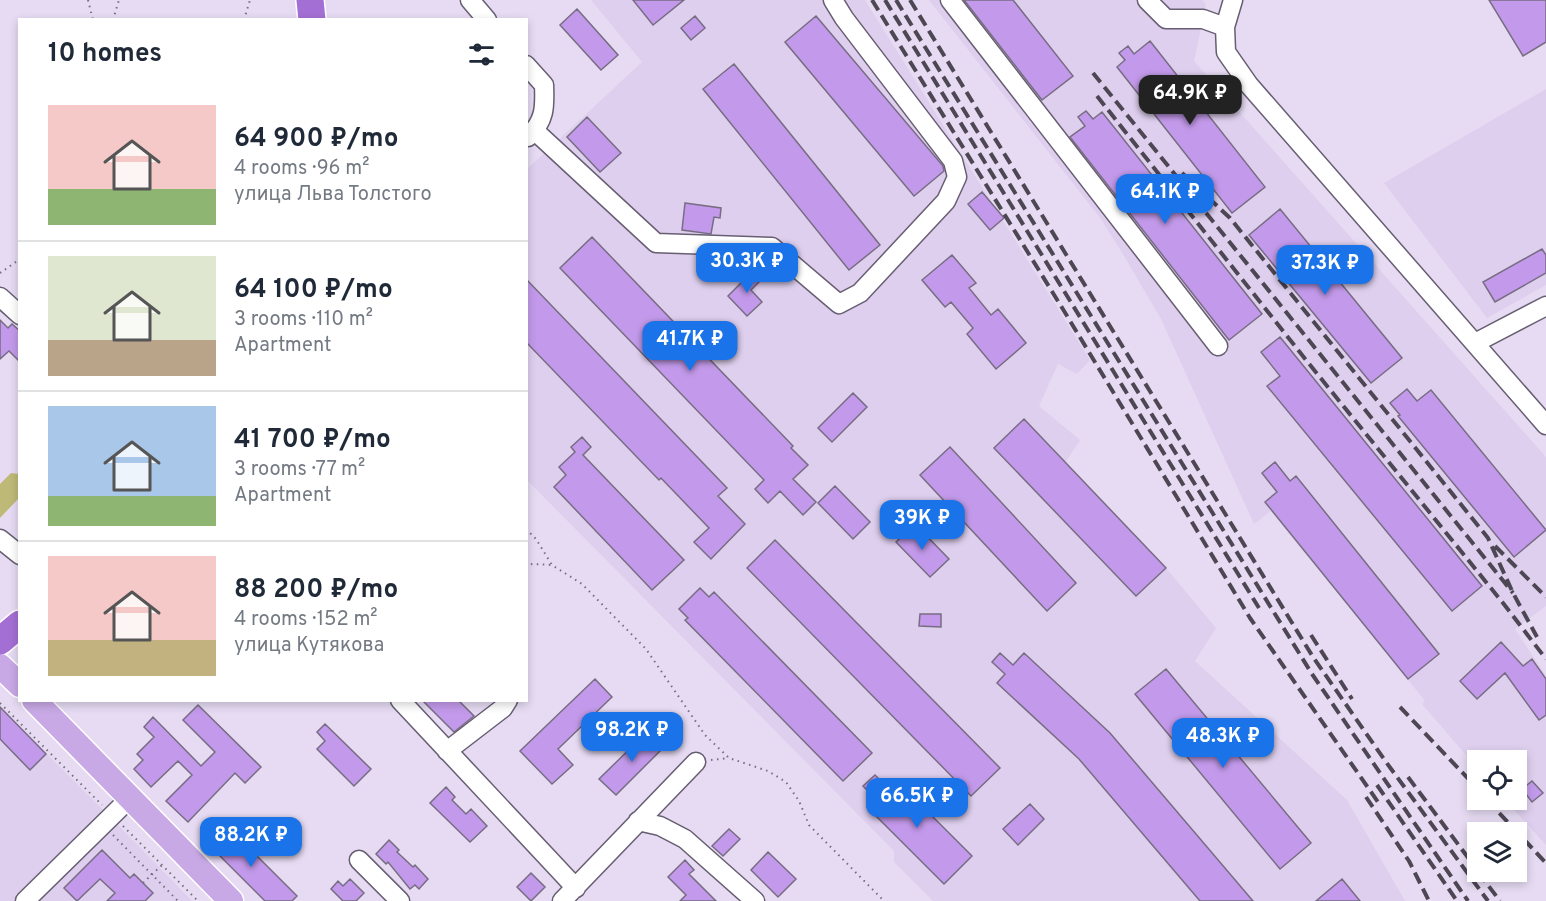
<!DOCTYPE html>
<html lang="en">
<head>
<meta charset="utf-8">
<style>
  body { margin:0; font-family:Overpass,sans-serif; background:#f2f2f3; color:#1f2937; height:100vh; display:flex; flex-direction:column; font-size:22px; white-space:nowrap }
  * { box-sizing:border-box; margin:0 }
  p { font-size:20px; color:#747a83 }
  .icon { flex:none; width:33px; height:33px; fill:none; stroke:currentColor; stroke-width:2; stroke-linecap:round; stroke-linejoin:round }
  .map { position:relative; flex:1; overflow:hidden }
  .side { position:absolute; left:18px; top:18px; width:510px; height:684px; display:flex; flex-direction:column; background:#fff; border-radius:0px; box-shadow:0 3px 9px #0003 }
  .side>* { flex:none }
  .fabs { position:absolute; left:1467px; top:750px; display:grid; gap:12px }
  .fabs a { display:grid; place-items:center; width:60px; height:60px; border-radius:0px; background:#fff; box-shadow:0 3px 9px #0003; font-size:30px }
  .price { position:absolute; translate:-50% -51px; padding:0 14px; border-radius:12px; background:#1a73e8; color:#fff; font-size:20px; line-height:39px; filter:drop-shadow(0 2px 3px #0008) }
  .price::after { content:''; position:absolute; left:50%; top:36px; width:18px; height:14px; margin-left:-9px; background:inherit; clip-path:polygon(0 0,100% 0,50% 100%) }
  .price.current { background:#222; color:#fff }
  ul { padding:0; list-style:none }
  li { display:flex; align-items:center; gap:18px; height:150px; padding:0 30px }
  li+li { border-top:2px solid #e0e1e3 }
  li span { display:grid; place-items:center; flex:none; width:168px; height:120px; border-radius:0px; color:#555 }
  li>.icon { margin-inline-start:auto }
  span .icon { width:72px; height:72px; fill:#fffc; stroke-width:1 }
  li b { font-size:26px }
  h2 { display:flex; justify-content:space-between; align-items:center; height:72px; padding:0 30px; font-size:26px }
  .map>svg:first-child { display:block }
  .built { fill:#decfee }
  .green { fill:#bfb978 }
  .building { fill:#c39aeb; stroke:#776d82; stroke-width:1.5 }
  .lines { fill:none; stroke-linecap:round; stroke-linejoin:round }
  .minor-casing { stroke:#675e72; stroke-width:21 }
  .major-casing { stroke:#fff; stroke-width:27 }
  .highway-casing { stroke:#fff; stroke-width:30 }
  .path { stroke:#756e7d; stroke-width:2; stroke-dasharray:1.5 4.5; stroke-linecap:butt }
  .minor { stroke:#fff; stroke-width:18 }
  .major { stroke:#c8a9e5; stroke-width:24 }
  .highway { stroke:#a46fd4; stroke-width:27 }
  .rail { stroke:#4d4754; stroke-width:4; stroke-dasharray:12 6; stroke-linecap:butt }
</style>
</head>
<body>
<div class="map">
<svg width="1546" height="901" viewBox="0 0 1546 901">
  <rect width="100%" height="100%" fill="#e6dbf3"/>
  <path class="built" d="M591,0h274l225,360 -13,14 -19,-10 -19,42 41,34 -15,23 101,105 50,60 -21,33 152,139 58,101h-472l-39,-39v-11l-367,-371v-311l115,-107z
    M929,0h273l4,4 -12,57 352,396v149l-31,23 31,47v169l-41,-45h11v-40h-38l-1,8 -55,-64 3,-3 -153,-191 -18,14 -93,-205 -37,-63 -23,-37z
    M1546,89v196l-59,33 -103,-135z
    M0,707l120,120 72,74h-192z"/>
  <path class="green" d="M11,473l8,1v24l-19,20v-34z"/>
  <path class="building" d="M633,0h51l-31,25z
    M964,0h49l60,76 -31,24z
    M1489,0h57v42l-23,14z
    M577,9l41,46 -17,15 -41,-45z
    M695,16l10,12 -14,12 -10,-12z
    M816,16l127,150 1,5 -30,25 -129,-154z
    M1150,41l115,146 -33,26 -115,-146 8,-7 -6,-7 9,-7 6,8z
    M734,64l146,181 -31,25 -146,-181z
    M1086,111l7,8 9,-7 160,202 -33,26 -159,-203 15,-11 -7,-9z
    M587,117l34,36 -21,19 -33,-35z
    M982,192l22,26 -14,12 -22,-26z
    M685,203l36,5 -1,10 -6,-1 -3,17 -29,-4z
    M1280,209l122,149 -31,25 -122,-148z
    M592,237l201,209 -2,2 17,17 -15,14 23,23 -13,13 -23,-24 -12,12 -13,-14 9,-9 -204,-212z
    M1542,249l4,6v18l-51,29 -12,-20z
    M952,255l24,28 -7,5 22,27 7,-6 28,34 -30,26 -29,-35 6,-6 -22,-26 -6,5 -23,-27z
    M754,270l8,9 -11,11 11,12 -15,14 -19,-20z
    M526,279l201,209 -9,8 27,28 -34,35 -17,-17 15,-14 -48,-50 -2,2 -133,-138z
    M0,320l8,8 4,-4 8,7v31l-11,-11 -9,8z
    M1280,337l202,249 -30,25 -185,-225 13,-10 -19,-24z
    M1407,389l10,12 14,-11 115,140 -32,27 -116,-141 2,-1 -10,-12z
    M853,393l14,14 -35,35 -14,-14z
    M1024,419l142,149 -30,28 -142,-148z
    M582,437l9,10 -8,8 101,105 -32,30 -98,-103 12,-12 -7,-8 16,-15 -4,-5z
    M950,447l126,136 -29,28 -127,-136z
    M1275,462l15,19 6,-5 143,178 -31,25 -143,-177 12,-10 -15,-19z
    M835,486l35,36 -17,17 -35,-36z
    M915,524l34,35 -19,18 -34,-35z
    M775,540l225,228 -29,28 -224,-228z
    M700,588l9,9 5,-5 158,161 -29,28 -158,-161 3,-2 -9,-9z
    M920,614h21v13l-22,-1z
    M1501,642l22,24 9,-7 14,20v36l-7,5 -34,-47 -28,26 -17,-18z
    M1000,653l13,12 11,-12 86,80 143,168h-53l-121,-142 -82,-76 8,-9 -13,-12z
    M1166,669l145,174 -31,26 -145,-175z
    M595,679l17,18 -54,52 15,16 -21,19 -32,-33z
    M422,700h36l16,16 -20,16z
    M198,705l63,62 -16,16 -10,-10 -47,49 -22,-21 26,-26 -14,-14 -27,26 -17,-18 9,-9 -6,-6 17,-17 -10,-10 9,-10 48,49 14,-14 -32,-32z
    M0,707l46,47 -16,16 -30,-31z
    M325,724l46,45 -17,17 -37,-37 8,-8 -8,-9z
    M648,731l16,16 -48,48 -17,-16z
    M875,775l12,12 8,-8 77,77 -28,28 -77,-77 9,-8 -13,-13z
    M1532,781l11,12 -11,9 -10,-13z
    M446,787l9,10 -3,3 14,14 5,-5 16,17 -17,16 -40,-39z
    M1030,804l14,15 -26,26 -15,-16z
    M228,827l69,69 -5,5h-27l-55,-55z
    M729,829l11,10 -17,17 -11,-10z
    M389,840l10,10 -2,2 16,15 2,-2 13,14 -9,10 -4,-4 -5,4 -22,-27 -2,2 -10,-10z
    M102,850l28,28 4,-4 19,19 -8,8h-38l8,-8 -15,-14 -23,22 -13,-13z
    M768,852l28,27 -18,18 -27,-27z
    M685,860l9,10 -5,4 27,27h-36l6,-6 -18,-18z
    M531,873l14,14 -14,14 -14,-14z
    M350,879l14,14 -8,8h-13l-12,-12 7,-8 5,5z
    M1342,879l18,22h-44z"/>
  <g class="lines">
    <g class="minor-casing">
      <path id="minor" d="M470,0l17,20
        M950,0l268,346
        M1147,0l19,19h37l22,8
        M1233,0l-8,27 1,25 23,33 297,340
        M526,65l18,20c1,22 1,36 -16,52
        M535,131l121,112 116,4 67,57 21,-11 86,-92 11,-24 -4,-16 -109,-143 -11,-18
        M0,297l20,18
        M1475,343l71,-37
        M0,539l20,16
        M400,700l176,188
        M447,751l56,-43 5,-8
        M638,821l22,5 25,13 70,62
        M359,860l41,41
        M25,901l104,-102
        M562,901l134,-139"/>
    </g>
    <g class="major-casing">
      <path id="major" d="M0,666l20,19
        M34,700l197,201"/>
    </g>
    <g class="highway-casing">
      <path id="highway" d="M310,0l2,20
        M0,641l20,-17"/>
    </g>
    <path class="path" d="M88,0l5,20
      M113,20l6,-20
      M244,20l6,-20
      M0,273l20,-14
      M526,529l10,10 16,26 30,19 64,65 59,86 24,23 39,13 18,11 13,19 10,24 75,76
      M526,568l6,-4 20,1
      M0,703l102,102
      M711,760l18,-2
      M123,826l75,75
      M113,835l65,66
      M143,883l19,-18"/>
    <use href="#minor" class="minor"/>
    <use href="#major" class="major"/>
    <use href="#highway" class="highway"/>
    <path class="rail" d="M872,0l189,306 189,312 128,184
      M885,0l374,608
      M896,0l416,674 156,227
      M910,0l403,657 73,105 102,139
      M1093,73l420,520
      M1097,96l209,264 197,243 43,56
      M1182,173l48,45 258,320 25,55 24,44
      M1495,546l51,51
      M1311,635l41,64
      M1400,707l78,82
      M1408,777l70,94
      M1377,785l80,116
      M1366,797l43,64 20,40
      M1487,800l59,63
      M1478,872l22,29"/>
  </g>
</svg>
<div class="fabs">
<a><svg class="icon" aria-label="locate" viewBox="0 0 24 24"><circle cx="12" cy="12" r="6"/><path d="M12 2v4M12 18v4M2 12h4M18 12h4"/></svg></a>
<a><svg class="icon" aria-label="layers" viewBox="0 0 24 24"><path d="M12 4l9 5-9 5-9-5zM3 14l9 5 9-5"/></svg></a>
</div>
<b class="price current" style="left:1190px;top:126px">64.9K ₽</b>
<b class="price" style="left:1165px;top:225px">64.1K ₽</b>
<b class="price" style="left:747px;top:294px">30.3K ₽</b>
<b class="price" style="left:1325px;top:296px">37.3K ₽</b>
<b class="price" style="left:690px;top:372px">41.7K ₽</b>
<b class="price" style="left:922px;top:551px">39K ₽</b>
<b class="price" style="left:632px;top:763px">98.2K ₽</b>
<b class="price" style="left:1223px;top:769px">48.3K ₽</b>
<b class="price" style="left:917px;top:829px">66.5K ₽</b>
<b class="price" style="left:251px;top:868px">88.2K ₽</b>
<section class="side">
<h2>10 homes<svg class="icon" aria-label="filters" viewBox="0 0 24 24"><path d="M4 7h16M4 17h16"/><circle cx="9" cy="7" r="2"/><circle cx="15" cy="17" r="2"/></svg></h2>
<ul>
<li><span style="background:linear-gradient(#f6c9c9 70%,#8fb573 0)"><svg class="icon" aria-label="home" viewBox="0 0 24 24"><path d="M3 11l9-7 9 7M6 9v11h12V9"/></svg></span><div><b>64 900 ₽/mo</b><p>4 rooms · 96 m²</p><p>улица Льва Толстого</p></div></li>
<li><span style="background:linear-gradient(#dfe7d0 70%,#b9a48a 0)"><svg class="icon" aria-label="home" viewBox="0 0 24 24"><path d="M3 11l9-7 9 7M6 9v11h12V9"/></svg></span><div><b>64 100 ₽/mo</b><p>3 rooms · 110 m²</p><p>Apartment</p></div></li>
<li><span style="background:linear-gradient(#a9c7e8 75%,#8fb573 0)"><svg class="icon" aria-label="home" viewBox="0 0 24 24"><path d="M3 11l9-7 9 7M6 9v11h12V9"/></svg></span><div><b>41 700 ₽/mo</b><p>3 rooms · 77 m²</p><p>Apartment</p></div></li>
<li><span style="background:linear-gradient(#f6c9c9 70%,#c2b280 0)"><svg class="icon" aria-label="home" viewBox="0 0 24 24"><path d="M3 11l9-7 9 7M6 9v11h12V9"/></svg></span><div><b>88 200 ₽/mo</b><p>4 rooms · 152 m²</p><p>улица Кутякова</p></div></li>
</ul>
</section>
</div>
</body>
</html>
